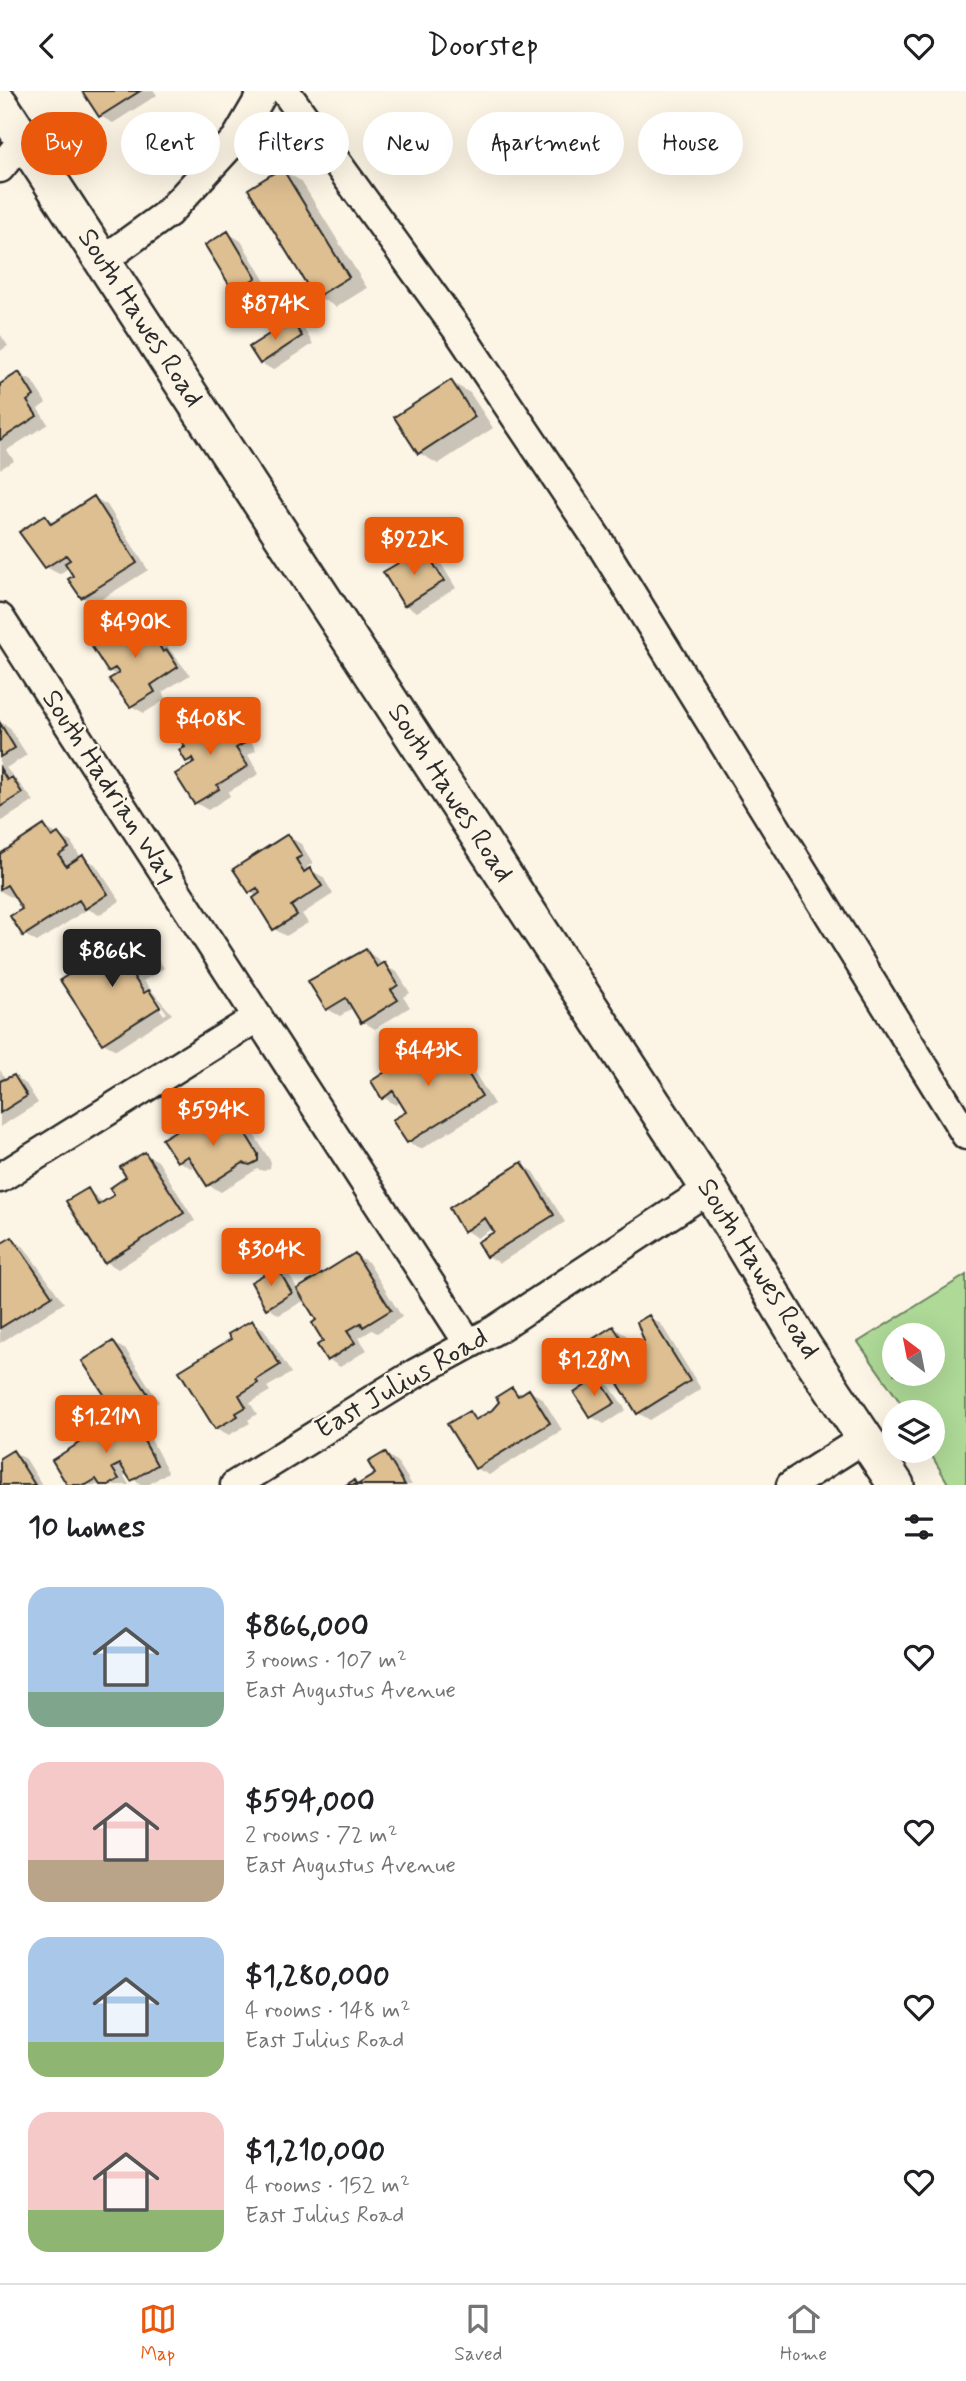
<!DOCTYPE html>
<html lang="en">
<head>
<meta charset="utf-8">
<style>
  body { margin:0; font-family:Mynerve,sans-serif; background:#f6f6f6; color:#202124; height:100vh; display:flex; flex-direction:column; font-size:26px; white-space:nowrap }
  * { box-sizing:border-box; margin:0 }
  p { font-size:23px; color:#757577 }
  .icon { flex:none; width:38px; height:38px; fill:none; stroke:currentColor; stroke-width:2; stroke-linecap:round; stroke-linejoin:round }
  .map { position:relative; height:1394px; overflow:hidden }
  .sheet { display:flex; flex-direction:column; background:#fff; flex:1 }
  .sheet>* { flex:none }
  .hud { position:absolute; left:21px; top:21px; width:924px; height:63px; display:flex; gap:14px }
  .needle { width:46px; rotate:328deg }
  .fabs { position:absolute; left:882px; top:1232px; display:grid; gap:14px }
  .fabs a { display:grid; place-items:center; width:63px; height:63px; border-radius:50%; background:#fff; box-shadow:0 7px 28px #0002; font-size:35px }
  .price { position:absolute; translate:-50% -60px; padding:0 16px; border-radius:7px; background:#ea580c; color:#fff; font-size:23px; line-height:46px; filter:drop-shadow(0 2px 4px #0008) }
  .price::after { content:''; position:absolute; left:50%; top:42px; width:21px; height:16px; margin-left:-10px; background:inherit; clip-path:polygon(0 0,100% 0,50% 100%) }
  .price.current { background:#222; color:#fff }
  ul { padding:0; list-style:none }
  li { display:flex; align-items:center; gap:21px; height:175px; padding:0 28px }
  li span { display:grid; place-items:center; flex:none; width:196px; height:140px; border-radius:21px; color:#555 }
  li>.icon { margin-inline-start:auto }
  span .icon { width:84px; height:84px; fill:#fffc; stroke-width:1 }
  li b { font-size:30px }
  h2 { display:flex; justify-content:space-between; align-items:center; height:84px; padding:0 28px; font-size:30px }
  .pill { padding:0 24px; border-radius:32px; background:#fff; box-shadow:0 7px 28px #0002; font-size:24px; line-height:63px }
  .pill.current { background:#ea580c; color:#fff }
  header { display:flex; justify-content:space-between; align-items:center; height:91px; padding:0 28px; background:#fff; font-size:32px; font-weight:600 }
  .tabs { display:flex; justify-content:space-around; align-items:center; height:98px; border-top:2px solid #e0e0e0; background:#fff; font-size:19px; color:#757577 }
  .tabs a { display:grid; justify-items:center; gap:4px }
  .tabs .current { color:#ea580c }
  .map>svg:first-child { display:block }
  .green { fill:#aed997; stroke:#6c8261; stroke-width:2; fill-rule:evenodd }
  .shadow { fill:#0003; fill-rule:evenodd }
  .building { fill:#debf91; stroke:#2b2b2b; stroke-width:2 }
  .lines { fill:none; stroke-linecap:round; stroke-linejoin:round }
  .minor-casing { stroke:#2b2b2b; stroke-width:33 }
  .major-casing { stroke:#2b2b2b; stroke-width:40 }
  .minor { stroke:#fcf5e5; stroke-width:28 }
  .major { stroke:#fcf5e5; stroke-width:35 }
  .labels { text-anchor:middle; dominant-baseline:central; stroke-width:5; stroke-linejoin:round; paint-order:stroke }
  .street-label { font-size:28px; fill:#2b2b2b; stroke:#fcf5e5 }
</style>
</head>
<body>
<header><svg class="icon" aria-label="back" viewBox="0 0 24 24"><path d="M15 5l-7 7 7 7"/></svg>Doorstep<svg class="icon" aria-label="heart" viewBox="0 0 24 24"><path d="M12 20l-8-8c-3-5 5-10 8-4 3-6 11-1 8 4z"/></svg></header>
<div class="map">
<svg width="966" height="1394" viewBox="0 0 966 1394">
  <rect width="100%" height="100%" fill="#fcf5e5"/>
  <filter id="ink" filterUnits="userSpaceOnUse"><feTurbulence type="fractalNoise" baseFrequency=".0143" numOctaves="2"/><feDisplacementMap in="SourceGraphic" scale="14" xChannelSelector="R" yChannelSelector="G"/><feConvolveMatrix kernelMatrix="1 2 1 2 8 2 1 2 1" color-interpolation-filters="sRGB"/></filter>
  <g filter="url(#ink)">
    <path class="green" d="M966,1184v210h-17l-20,-34h4v-39h-26l-49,-70zM894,1244h39v39h-39z"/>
    <path class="shadow" d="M84,0h70l3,4 -44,28 -13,-7z
      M154,28l12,7 15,25 -21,13 -13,-7z
      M282,79l19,11 66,107 -31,19 -19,-11z
      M228,142l13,8 26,44 -20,12 -13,-7z
      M291,231l13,7 9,15 -40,26 -12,-7z
      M0,243l8,12 -8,5z
      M19,283l13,7 14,22 -8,6 10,15 -41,26 7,11 -14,8v-84z
      M451,291l19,11 23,35 -55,36 -19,-11z
      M95,407l12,7 41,65 -54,34 -12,-7 -13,-29 -10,6 -13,-7 -1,-50 10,6z
      M424,459l13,7 19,31 -39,24 -12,-7z
      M146,525l12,7 12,19 -4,3 24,30 -28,17 5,7 -23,14 -13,-7 -14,-30 -8,-5z
      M216,625l28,13 12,21 -8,5 11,19 -31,18 2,4 -22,14 -12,-7 -2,-39 -6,-3 -1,-14z
      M0,631l9,5 18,28 -21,13 28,33 -34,21z
      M44,736l27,15 10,16 14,6 25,37 -21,14 -11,-6 -51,33 -12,-7 -1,-25 -9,-15 -4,2 -11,-6v-35z
      M288,745l13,8 12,19 -6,4 2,2 14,8 10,17 -31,20 6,9 -22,13 -12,-7 -16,-32 -8,-5z
      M134,844l13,7 17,26 -21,13 29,33 -56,36 -13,-7zM152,907h4l11,15 -3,2z
      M366,860l12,8 4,6 15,7 13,21 -7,4 7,10 -35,22 -13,-8 -8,-14 -14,9 -13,-7z
      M444,946l13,7 37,60 -73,45 -13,-7v-30l-7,-11 -5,4 -13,-8z
      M0,979l7,11 7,-4 12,7 12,19 -38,24z
      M233,1024l13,7 25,40 -1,6 -6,3 -7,-2 -36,23 -13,-7 -12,-20 -5,3 -13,-7 15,-39 14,9z
      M145,1063l13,7 37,60 -77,48 -13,-8 -17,-71 16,13 13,-8z
      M522,1073l12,8 31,50 -65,41 -13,-7 9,-24 -3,-4 -16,10 -12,-8z
      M12,1148l12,8 40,56 -64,40v-96z
      M355,1164l13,7 34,55 -25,16 -5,-3 -13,8 8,12 -27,17 -12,-8 -10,-38 -13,-21 -26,15 -12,-8 10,-38 13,7 8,14z
      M649,1226l12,7 40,65 -51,31 -12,-7 -25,-85 13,7 9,14 11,-8z
      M252,1231l12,7 27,44 -24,14 3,4 -20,12 7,11 -9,6 2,3 -21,12 -13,-7 17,-89z
      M113,1252l13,7 33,52 -26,16 10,6 25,48 -20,13h-8l-12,-12 -4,3 5,9h-60l-15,-24 48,-30 10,-15 10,6 6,-3 -10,-6z
      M598,1288l12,7 16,24 -22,14 -12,-7 -16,-24z
      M512,1298l10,6 7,-4 13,7 20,32 -73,45 -13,-7 -7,-55 10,6 22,-16z
      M14,1361l12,7 16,26h-42v-25z
      M385,1363l12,7 15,24h-52l17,-11z"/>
    <path class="building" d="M82,0h58l-41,26z
      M154,26l16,27 -24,14 -16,-27z
      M282,77l67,109 -34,21 -67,-109z
      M228,140l28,47 -23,13 -28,-46z
      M291,229l11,16 -42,28 -11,-17z
      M19,281l15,24 -7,5 10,15 -37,24v-56z
      M451,289l24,37 -57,37 -24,-37z
      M94,405l43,67 -56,35 -13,-19 5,-3 -8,-13 5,-3 -4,-5 -21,13 -26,-36 26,-17 6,9z
      M424,457l20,33 -40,25 -21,-34z
      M146,523l13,21 -5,2 9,15 4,-2 11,17 -27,18 4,7 -25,15 -21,-28 10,-6 -4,-5 -7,4 -16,-25z
      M216,623l7,11 8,-5 14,23 -9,5 12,18 -31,19 2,4 -25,15 -19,-30 20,-12 -2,-4 -7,4 -7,-12 6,-3 -6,-10z
      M0,632l15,25 -15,9z
      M0,677l7,12 5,-3 10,16 -22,14z
      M44,734l8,12 6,-4 11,15 -10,7 7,11 17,-11 25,39 -23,15 -6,-9 -56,36 -13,-20 12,-7 -15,-24 -7,4v-35z
      M288,743l14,22 -6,3 8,13 6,-4 12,18 -31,20 6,9 -24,15 -20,-32 7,-5 -3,-5 -8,5 -16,-24z
      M134,842l18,28 -20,13 12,19 5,-3 11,17 -58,37 -42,-64z
      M366,858l11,18 7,-5 14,23 -7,5 7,10 -37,23 -15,-25 -20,12 -18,-29z
      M444,944l38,61 -75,47 -15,-23 14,-8 -13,-21 -11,8 -11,-18z
      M14,984l13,21 -27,17v-32z
      M233,1022l25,41v7l-8,4 -7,-2 -36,23 -19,-30 -11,6 -15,-23 31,-19 8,12z
      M145,1061l39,61 -80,50 -38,-62 22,-13 10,17 16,-10 -4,-7 16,-11 -6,-10z
      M522,1071l32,53 -68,42 -9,-15 17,-10 -9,-14 -22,14 -14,-24z
      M12,1146l40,59 -52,32v-84z
      M355,1162l36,57 -28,17 -2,-4 -14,8 8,12 -28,18 -10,-16 6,-4 -11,-18 4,-3 -19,-31z
      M277,1176l15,26 -26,16 -15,-27z
      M649,1224l41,66 -53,33 -46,-74 22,-14 16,24 15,-9 -7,-19z
      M252,1229l28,45 -24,15 2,3 -19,12 7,12 -10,6 2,3 -23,13 -36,-58 52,-32 -3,-5z
      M113,1250l35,53 -31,20 -35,-53z
      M598,1286l17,26 -25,15 -16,-25z
      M512,1296l6,9 11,-7 21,34 -75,46 -28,-45 22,-13 6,9 17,-10 7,-8 -3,-5z
      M112,1323l6,9 12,-8 27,50 -26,16 -11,-17 -8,4 7,11 -10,6h-9l-4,-6 -10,6h-19l-15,-25 48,-30 -4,-6z
      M13,1359l22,35h-35v-27z
      M385,1361l20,33h-59l8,-5 3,5 18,-11 -7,-12z"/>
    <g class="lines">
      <g class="minor-casing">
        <path id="minor" d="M285,0l172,238 143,214 366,592
          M0,77l23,-28
          M102,170l66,-48 68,-74 28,-48
          M0,527l469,726
          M0,1087l258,-161
          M235,1394l181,-112 79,-43 214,-141
          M791,1394l74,-47"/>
      </g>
      <g class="major-casing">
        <path id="major" d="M0,13l709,1085 95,158 92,138"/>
      </g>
      <use href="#minor" class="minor"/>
      <use href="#major" class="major"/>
    </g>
  </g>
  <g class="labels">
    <g class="street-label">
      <text transform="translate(140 227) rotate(57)">South Hawes Road</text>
      <text transform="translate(109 696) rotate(57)">South Hadrian Way</text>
      <text transform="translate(450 702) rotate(57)">South Hawes Road</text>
      <text transform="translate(758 1178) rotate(58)">South Hawes Road</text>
      <text transform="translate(402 1293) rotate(-30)">East Julius Road</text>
    </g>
  </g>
</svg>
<div class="fabs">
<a><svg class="needle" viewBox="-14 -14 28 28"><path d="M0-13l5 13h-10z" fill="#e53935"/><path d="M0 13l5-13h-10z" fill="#757577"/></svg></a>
<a><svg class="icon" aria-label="layers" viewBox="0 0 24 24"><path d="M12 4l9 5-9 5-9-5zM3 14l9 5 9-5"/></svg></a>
</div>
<b class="price" style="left:275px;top:251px">$874K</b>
<b class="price" style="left:414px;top:486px">$922K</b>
<b class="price" style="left:135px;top:569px">$490K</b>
<b class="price" style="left:210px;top:666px">$408K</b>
<b class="price current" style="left:112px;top:898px">$866K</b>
<b class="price" style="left:428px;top:997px">$443K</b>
<b class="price" style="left:213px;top:1057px">$594K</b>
<b class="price" style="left:271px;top:1197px">$304K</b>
<b class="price" style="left:594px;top:1307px">$1.28M</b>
<b class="price" style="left:106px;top:1364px">$1.21M</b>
<div class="hud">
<a class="pill current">Buy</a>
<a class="pill">Rent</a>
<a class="pill">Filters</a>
<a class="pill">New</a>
<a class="pill">Apartment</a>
<a class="pill">House</a>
</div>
</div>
<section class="sheet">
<h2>10 homes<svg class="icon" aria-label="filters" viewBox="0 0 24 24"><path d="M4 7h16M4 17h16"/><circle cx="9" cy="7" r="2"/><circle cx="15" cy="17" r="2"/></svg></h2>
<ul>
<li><span style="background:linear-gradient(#a9c7e8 75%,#7fa58c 0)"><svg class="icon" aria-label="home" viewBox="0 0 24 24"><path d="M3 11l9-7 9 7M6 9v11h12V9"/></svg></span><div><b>$866,000</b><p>3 rooms · 107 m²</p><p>East Augustus Avenue</p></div><svg class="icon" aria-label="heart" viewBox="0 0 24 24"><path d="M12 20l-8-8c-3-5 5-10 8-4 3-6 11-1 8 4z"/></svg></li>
<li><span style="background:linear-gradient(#f6c9c9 70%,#b9a48a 0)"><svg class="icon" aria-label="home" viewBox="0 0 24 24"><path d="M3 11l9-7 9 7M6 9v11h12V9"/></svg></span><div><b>$594,000</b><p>2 rooms · 72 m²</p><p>East Augustus Avenue</p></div><svg class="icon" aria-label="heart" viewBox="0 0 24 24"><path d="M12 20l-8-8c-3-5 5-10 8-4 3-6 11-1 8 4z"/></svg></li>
<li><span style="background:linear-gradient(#a9c7e8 75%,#8fb573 0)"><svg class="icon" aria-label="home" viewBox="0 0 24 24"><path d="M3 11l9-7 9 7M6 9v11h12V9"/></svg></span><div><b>$1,280,000</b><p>4 rooms · 148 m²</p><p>East Julius Road</p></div><svg class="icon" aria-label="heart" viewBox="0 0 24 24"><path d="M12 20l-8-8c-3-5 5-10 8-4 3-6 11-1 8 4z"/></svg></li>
<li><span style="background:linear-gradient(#f6c9c9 70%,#8fb573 0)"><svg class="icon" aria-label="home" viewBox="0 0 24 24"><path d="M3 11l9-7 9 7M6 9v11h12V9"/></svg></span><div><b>$1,210,000</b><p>4 rooms · 152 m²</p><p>East Julius Road</p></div><svg class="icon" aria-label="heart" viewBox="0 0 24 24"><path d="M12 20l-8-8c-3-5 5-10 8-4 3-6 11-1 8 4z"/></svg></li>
</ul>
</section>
<nav class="tabs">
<a class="current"><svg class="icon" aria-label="map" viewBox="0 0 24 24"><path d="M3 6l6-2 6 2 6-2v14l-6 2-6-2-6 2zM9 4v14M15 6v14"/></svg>Map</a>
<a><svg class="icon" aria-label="saved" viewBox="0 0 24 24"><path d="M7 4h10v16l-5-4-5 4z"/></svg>Saved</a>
<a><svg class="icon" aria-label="home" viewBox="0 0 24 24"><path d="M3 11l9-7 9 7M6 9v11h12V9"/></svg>Home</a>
</nav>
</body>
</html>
